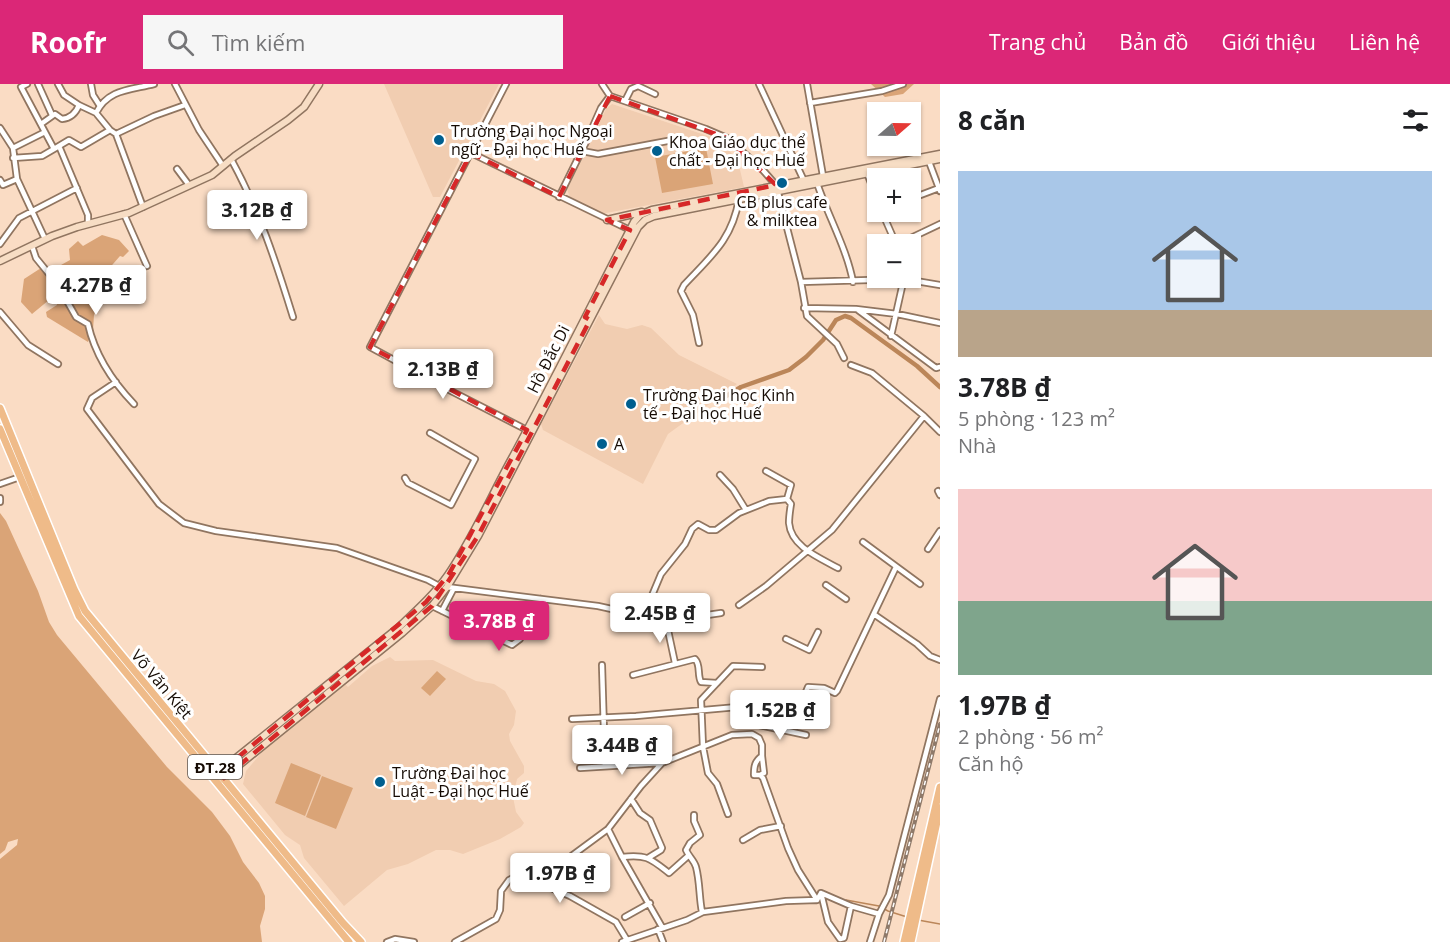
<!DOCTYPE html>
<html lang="vi">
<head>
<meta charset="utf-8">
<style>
  body { margin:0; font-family:"Open Sans",sans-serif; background:#f6f6f6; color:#202124; height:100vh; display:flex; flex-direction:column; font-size:22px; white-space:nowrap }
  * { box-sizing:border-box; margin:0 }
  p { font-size:20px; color:#757577 }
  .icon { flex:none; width:33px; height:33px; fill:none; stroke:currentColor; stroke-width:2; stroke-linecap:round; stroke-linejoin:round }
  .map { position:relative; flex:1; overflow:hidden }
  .drawer { display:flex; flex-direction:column; background:#fff; width:510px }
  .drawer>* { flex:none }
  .needle { width:39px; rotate:70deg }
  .buttons { position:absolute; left:867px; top:18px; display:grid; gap:12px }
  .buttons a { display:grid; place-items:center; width:54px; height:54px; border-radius:0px; background:#fff; box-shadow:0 2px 4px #0004; font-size:30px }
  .price { position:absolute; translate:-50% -51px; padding:0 14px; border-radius:6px; background:#fff; color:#222; font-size:20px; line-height:39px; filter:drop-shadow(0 2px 3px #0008) }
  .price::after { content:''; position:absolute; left:50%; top:36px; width:18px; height:14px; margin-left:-9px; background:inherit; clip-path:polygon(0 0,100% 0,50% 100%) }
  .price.selected { background:#db2777; color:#fff }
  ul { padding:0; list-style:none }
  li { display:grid; align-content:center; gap:12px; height:318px; padding:0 18px }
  li span { display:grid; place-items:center; height:186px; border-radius:0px; color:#555 }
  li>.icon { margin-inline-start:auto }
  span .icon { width:108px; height:108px; fill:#fffc; stroke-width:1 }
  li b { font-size:26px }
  h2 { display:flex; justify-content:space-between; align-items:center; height:72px; padding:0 18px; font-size:26px }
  header { display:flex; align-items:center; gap:36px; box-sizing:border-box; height:84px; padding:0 30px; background:#db2777; color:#fff }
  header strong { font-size:28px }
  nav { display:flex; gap:33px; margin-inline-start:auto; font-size:21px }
  .search { width:420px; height:54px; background:#f6f6f6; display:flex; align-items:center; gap:15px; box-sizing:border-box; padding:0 21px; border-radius:0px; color:#757577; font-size:22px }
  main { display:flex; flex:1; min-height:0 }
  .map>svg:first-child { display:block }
  .built { fill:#f1cdb1 }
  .green { fill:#daa477 }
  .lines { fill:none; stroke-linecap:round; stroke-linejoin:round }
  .stream { stroke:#bb8659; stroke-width:1.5 }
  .canal { stroke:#bb8659; stroke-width:4.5 }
  .street-casing { stroke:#907560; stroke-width:8 }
  .secondary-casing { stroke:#907560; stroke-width:9 }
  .primary-casing { stroke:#fff; stroke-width:10 }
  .street { stroke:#fff; stroke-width:4.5 }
  .secondary { stroke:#f7ddc4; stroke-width:6 }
  .primary { stroke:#efbb89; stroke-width:7 }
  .rail-casing { stroke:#8f7a6a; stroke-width:4 }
  .rail { stroke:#fff; stroke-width:1.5; stroke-dasharray:4.5; stroke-linecap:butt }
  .marked { fill:none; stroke:#d62828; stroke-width:4.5; stroke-dasharray:12 8; stroke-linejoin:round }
  .poi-dot { fill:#005f8f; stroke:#fff; stroke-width:2 }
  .labels { text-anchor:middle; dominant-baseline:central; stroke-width:6; stroke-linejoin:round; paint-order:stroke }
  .shield { fill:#fff; stroke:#5b544f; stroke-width:1.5 }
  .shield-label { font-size:15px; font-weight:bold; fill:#150b04 }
  .poi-label { font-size:16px; fill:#150b04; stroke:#fff; text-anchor:start }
  .street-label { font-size:16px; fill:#150b04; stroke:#fff }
</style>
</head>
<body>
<header>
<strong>Roofr</strong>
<div class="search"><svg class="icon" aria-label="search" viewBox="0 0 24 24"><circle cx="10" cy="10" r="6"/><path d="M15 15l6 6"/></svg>Tìm kiếm</div>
<nav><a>Trang chủ</a><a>Bản đồ</a><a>Giới thiệu</a><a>Liên hệ</a></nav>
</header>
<main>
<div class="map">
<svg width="940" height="858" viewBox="0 0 940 858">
  <rect width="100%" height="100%" fill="#fadcc4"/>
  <path class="built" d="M384,0h115l-59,113h-7z
    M612,20l108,36 18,21 6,26 -143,27 -31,-16 -3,-9 39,-80z
    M599,231l6,9 22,5 15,-4 9,3 28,27 58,29 -69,50 -25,50 -100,-54 -2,-6z
    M390,573l5,4 38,-1 43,21 18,3 11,7 11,20 -2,14 -5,9 1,7 14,25v7l-7,6 -4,18 3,15 8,11 -3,4 -21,12 -37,15 -13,-4h-14l-28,14 -21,6 -43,36 -40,-48 -4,-13 -15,-10 -42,-51 3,-13 17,-20 82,-67 3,3 24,-21z"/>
  <path class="green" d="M871,0h43l-11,10 -18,3z
    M706,64l7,36 -51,9 -7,-36z
    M102,151l17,5 10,11 -6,6 -3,-1 -14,16 -1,19 -11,24 -1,15 -5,12 -41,-25 -1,-5 11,-7 -1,-6 -7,1 -17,14 -11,-12 3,-23 17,-11 14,20 12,-9 -6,-14 9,-5 -1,-11 9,-8 5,5z
    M0,429l6,8 32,70 11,31 8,13 110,132 45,45 18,24 13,26 16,21 6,13v13l-5,17 2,16h-262v-83l17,-14 1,-6 -10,3 -3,8 -5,4z
    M437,587l9,8 -16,17 -9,-8z
    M291,679l30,12 -16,41 -30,-13z
    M322,692l31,12 -17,41 -30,-12z"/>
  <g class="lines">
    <path class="stream" d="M846,816l33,6 9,5 19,6
      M918,836l22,4"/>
    <path class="canal" d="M723,314l18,-11 48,-17 17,-13 17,-17 13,-20 9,-4 6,2 66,48 23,21"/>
    <g class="street-casing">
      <path id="street" d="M27,0l-6,3 33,62 15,-9 12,7 29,-17
        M38,0l14,31
        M58,0l6,11 15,10 17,8 14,17 6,4 27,73
        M91,0l2,11 7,11
        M175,0l24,46 24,36
        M506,0l-136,263 83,45 74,38
        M602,0l8,12 96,33 21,9 34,30 15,17 25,97 6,34 30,28 7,14
        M759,0l46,99
        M807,0l16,92
        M625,17l6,-12 7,-3 17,8
        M810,19l72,-12 21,-7
        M96,29c12,-24 34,-23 58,-29
        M41,40l14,-10 7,5c9,-1 14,-6 17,-14
        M0,44l13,20 4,31 28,60
        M116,50l38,-18 31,-11
        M59,62l29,69v8
        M13,64l32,-16
        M582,67l16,3 80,-15
        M471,69l159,77
        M13,74l29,-2 12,-7
        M231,75c28,51 45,103 62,158
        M928,75l12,32
        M177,85l12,16
        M867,89l11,28
        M0,96l3,5 14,-6
        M817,99c11,33 30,66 36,99
        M559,113l27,-55 15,-34 9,-12
        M910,115l29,-11
        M882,128l14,32
        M124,130l23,52
        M0,160l19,-26 58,-30
        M898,160l42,-20
        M32,162l4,12 22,27 18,32 12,7c7,31 24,57 46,80
        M801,198l103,-3 36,6
        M804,224l52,1 41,5 43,9
        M858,226l78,58 4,-1
        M0,228l28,33 30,19
        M891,252l13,-58
        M699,259l-6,-28 -12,-24 3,-6c27,-29 48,-45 55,-86
        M116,298l-24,16 -5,11 72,95 25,19 32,8 121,17 91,32 11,6
        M924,332l16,16
        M766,387l25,14 -4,14
        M720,391l13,14 13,21
        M405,394l3,5 43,22 24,-46 -45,-26
        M0,400l20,-7
        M938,407l2,4
        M0,414v4
        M863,458l57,42
        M928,465l12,-18
        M826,501l20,14
        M447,503l151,19 68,15 55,-8
        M739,521l27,-19 66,-56 92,-114 -52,-43 -21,-8
        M432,522l80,39 8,-6 21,-40
        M442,527l12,-23
        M875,531l42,29 13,12 10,4
        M643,533l18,-43 24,-30 7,-15 6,-5 11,6h7l23,-17 30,-12 18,-2 4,5c-1,6 -2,13 -2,19 2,24 31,35 49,45
        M666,537l9,42
        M786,555l23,11 9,-18
        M602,581l3,100
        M633,591l62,-16c6,6 2,16 6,23l16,1
        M760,612l40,10 8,-19 16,1 11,5 2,-2 59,-124
        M572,635l64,-3 124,-11
        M759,641l47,10
        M580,684l81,-5
        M760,691l4,-2 -2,-17
        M631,715l9,14 10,7 12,28 -1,2 -13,8
        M728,730l-11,-30 -9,-11 -5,-26 -2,-47 32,-34 29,1
        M694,731v6l6,14 -10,8 -4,7c3,7 8,10 10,17 4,15 3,30 6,45
        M608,745l14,28 40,70
        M743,756l17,-10 21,-4
        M622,773c25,-3 29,2 47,16l19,-17
        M564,778l-5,4 -10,21 21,9 46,26 11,18
        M821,809l7,29 12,17 4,-1 7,-32
        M625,833l25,-14
        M658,845l5,13
        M387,858l8,-3 19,3
        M455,858l41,-23 4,-9 1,-19 8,-11 14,-7 43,-13 42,-31 33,-43 21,-23 70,-28 20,-1 7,4 3,7v11c-7,5 -8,10 -8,19h6l3,3 25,70 10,22 19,30
        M622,858l65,-22 16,-8 83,-11 31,-1 4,-7 30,13 28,8
        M870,858l9,-28 10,-19 51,-196"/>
    </g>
    <g class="secondary-casing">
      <path id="secondary" d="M607,136l35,-8
        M0,177l52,-25 25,-9 52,-14 83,-38 23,-19 53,-36 16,-13 15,-23
        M215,691l183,-147c18,-17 36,-33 50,-53 24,-35 42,-76 62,-113 43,-79 83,-160 124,-240l6,-7 12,-5 288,-56
        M218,698l184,-149 30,-27 15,-19 31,-51 160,-309 7,-7 9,-4 286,-57"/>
    </g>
    <g class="primary-casing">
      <path id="primary" d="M0,324l74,181 11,22 258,312 18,19
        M0,345l79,187 270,326
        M904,858l36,-155
        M911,858l29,-134"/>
    </g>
    <use href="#street" class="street"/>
    <use href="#secondary" class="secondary"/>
    <use href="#primary" class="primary"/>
    <g class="rail-casing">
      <path id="rail" d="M884,858l56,-218"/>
    </g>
    <use href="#rail" class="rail"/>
  </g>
  <path class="marked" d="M610,12l117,42 49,47 -169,35 23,10 -45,87 5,3 -112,216 -46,70 -208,172 -4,-6 206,-170 23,-28 78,-144 -157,-83 101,-194 88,44z"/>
  <g class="poi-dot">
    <circle cx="439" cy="56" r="6"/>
    <circle cx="657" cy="67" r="6"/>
    <circle cx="782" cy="99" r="6"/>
    <circle cx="631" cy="320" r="6"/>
    <circle cx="602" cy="360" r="6"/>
    <circle cx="380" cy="698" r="6"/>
  </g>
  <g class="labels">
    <rect class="shield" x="188" y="671" width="54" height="24" rx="4.5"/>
    <g class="shield-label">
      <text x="215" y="683">ĐT.28</text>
    </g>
    <g class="poi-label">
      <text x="451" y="47">Trường Đại học Ngoại<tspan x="451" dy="18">ngữ - Đại học Huế</tspan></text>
      <text x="669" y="58">Khoa Giáo dục thể<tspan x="669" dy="18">chất - Đại học Huế</tspan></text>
      <text x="782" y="118" text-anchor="middle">CB plus cafe<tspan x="782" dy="18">&amp; milktea</tspan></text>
      <text x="643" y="311">Trường Đại học Kinh<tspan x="643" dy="18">tế - Đại học Huế</tspan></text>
      <text x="614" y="360">A</text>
      <text x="392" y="689">Trường Đại học<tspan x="392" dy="18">Luật - Đại học Huế</tspan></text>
    </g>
    <g class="street-label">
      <text transform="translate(548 275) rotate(-63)">Hồ Đắc Di</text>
      <text transform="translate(162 600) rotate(50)">Võ Văn Kiệt</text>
    </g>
  </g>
</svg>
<div class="buttons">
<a><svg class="needle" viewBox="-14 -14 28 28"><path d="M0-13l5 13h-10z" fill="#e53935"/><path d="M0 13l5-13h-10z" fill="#757577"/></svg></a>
<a>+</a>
<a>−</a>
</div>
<b class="price" style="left:257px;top:157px">3.12B ₫</b>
<b class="price" style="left:96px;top:232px">4.27B ₫</b>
<b class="price" style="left:443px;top:316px">2.13B ₫</b>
<b class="price" style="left:660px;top:560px">2.45B ₫</b>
<b class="price selected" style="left:499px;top:568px">3.78B ₫</b>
<b class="price" style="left:780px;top:657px">1.52B ₫</b>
<b class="price" style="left:622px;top:692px">3.44B ₫</b>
<b class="price" style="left:560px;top:820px">1.97B ₫</b>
</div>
<section class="drawer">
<h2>8 căn<svg class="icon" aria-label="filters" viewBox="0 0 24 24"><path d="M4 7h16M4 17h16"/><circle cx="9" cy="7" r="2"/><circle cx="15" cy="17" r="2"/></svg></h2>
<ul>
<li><span style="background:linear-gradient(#a9c7e8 75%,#b9a48a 0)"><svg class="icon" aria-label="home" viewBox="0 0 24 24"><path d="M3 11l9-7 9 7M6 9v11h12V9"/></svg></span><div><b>3.78B ₫</b><p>5 phòng · 123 m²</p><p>Nhà</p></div></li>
<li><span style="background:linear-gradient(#f6c9c9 60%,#7fa58c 0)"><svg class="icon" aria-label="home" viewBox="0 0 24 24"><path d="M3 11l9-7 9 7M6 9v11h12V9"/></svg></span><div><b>1.97B ₫</b><p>2 phòng · 56 m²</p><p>Căn hộ</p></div></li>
</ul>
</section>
</main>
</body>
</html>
